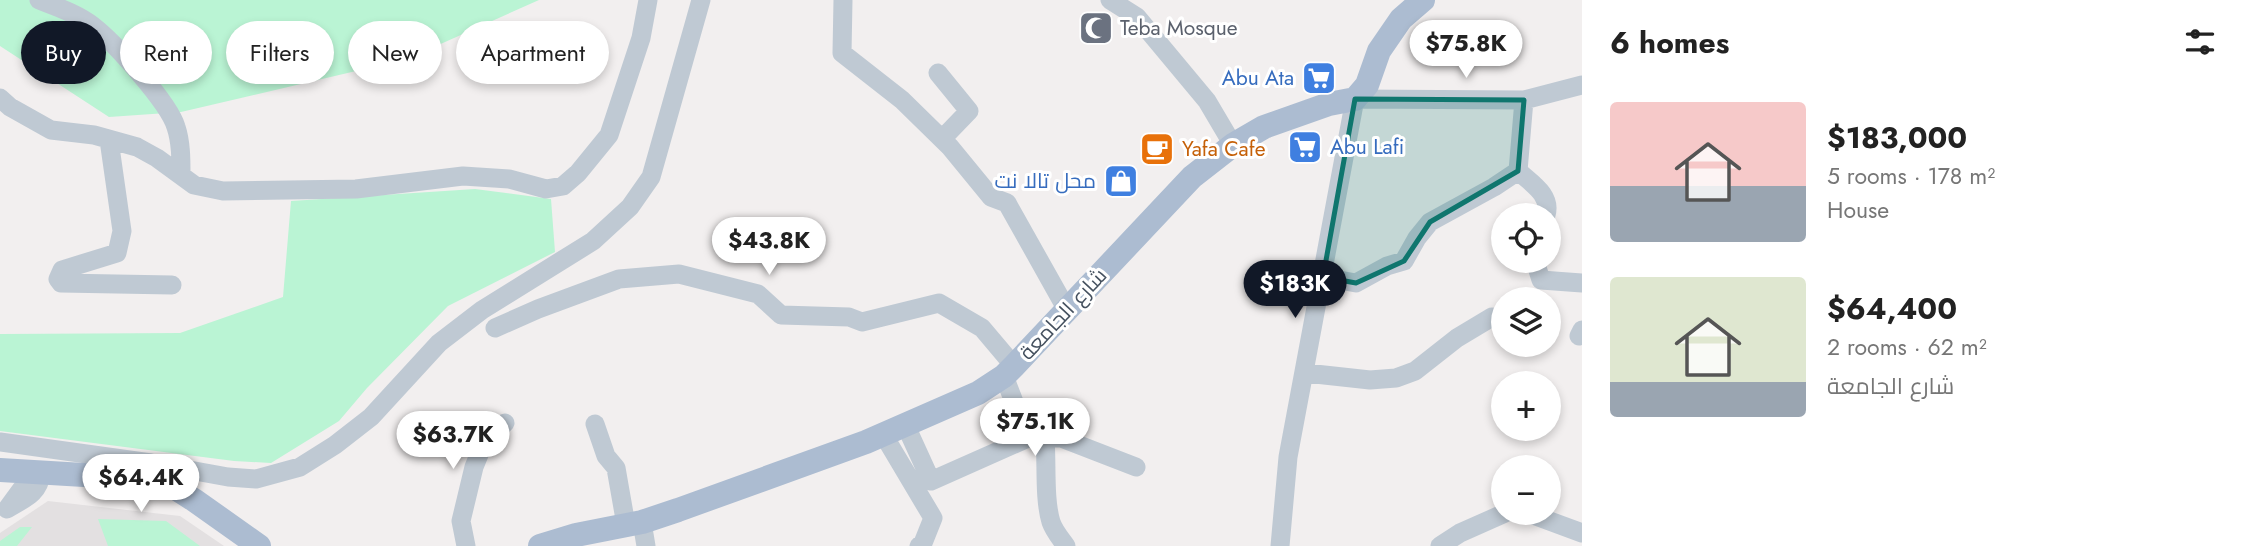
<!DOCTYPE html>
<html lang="en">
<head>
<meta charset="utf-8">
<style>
  body { margin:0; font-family:Jost,Cairo,sans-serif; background:#f6f6f6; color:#222; height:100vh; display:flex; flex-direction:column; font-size:26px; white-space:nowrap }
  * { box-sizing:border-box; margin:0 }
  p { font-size:23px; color:#767676 }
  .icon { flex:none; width:38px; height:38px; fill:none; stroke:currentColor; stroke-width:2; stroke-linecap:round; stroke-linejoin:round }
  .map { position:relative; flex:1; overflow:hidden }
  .details { display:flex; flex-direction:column; background:#fff; width:665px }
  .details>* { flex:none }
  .hud { position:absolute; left:21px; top:21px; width:665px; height:63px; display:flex; gap:14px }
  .buttons { position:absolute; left:1491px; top:203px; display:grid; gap:14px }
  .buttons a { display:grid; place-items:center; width:70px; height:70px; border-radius:50%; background:#fff; box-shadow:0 4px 10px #0003; font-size:35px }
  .price { position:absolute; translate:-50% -60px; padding:0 16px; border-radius:24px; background:#fff; color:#222; font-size:23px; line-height:46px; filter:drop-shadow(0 2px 4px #0008) }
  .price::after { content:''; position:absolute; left:50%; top:42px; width:21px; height:16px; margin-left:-10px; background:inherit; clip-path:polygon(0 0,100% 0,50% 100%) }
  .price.on { background:#111827; color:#fff }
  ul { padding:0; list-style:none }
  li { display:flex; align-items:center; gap:21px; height:175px; padding:0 28px }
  li span { display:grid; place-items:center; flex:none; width:196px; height:140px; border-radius:7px; color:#555 }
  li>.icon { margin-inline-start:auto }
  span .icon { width:84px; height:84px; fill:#fffc; stroke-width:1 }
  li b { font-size:30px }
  h2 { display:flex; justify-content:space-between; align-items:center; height:84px; padding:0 28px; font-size:30px }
  .tag { padding:0 24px; border-radius:32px; background:#fff; box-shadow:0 4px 10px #0003; font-size:24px; line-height:63px }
  .tag.on { background:#111827; color:#fff }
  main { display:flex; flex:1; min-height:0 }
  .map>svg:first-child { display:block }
  .education { fill:#e3e0e1 }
  .green { fill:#baf4d4 }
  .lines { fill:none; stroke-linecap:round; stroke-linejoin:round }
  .minor { stroke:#bfc9d3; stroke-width:19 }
  .major { stroke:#acbcd1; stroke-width:24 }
  .marked { fill:#0f766e; fill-opacity:0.2; stroke:#0f766e; stroke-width:5; stroke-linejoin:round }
  .labels { text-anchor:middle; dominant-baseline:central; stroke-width:6; stroke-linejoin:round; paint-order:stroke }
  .worship-label { font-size:21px; fill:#5b616d; stroke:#fff; text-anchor:start }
  .shop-label { font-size:21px; fill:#366cbe; stroke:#fff; text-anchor:end }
  .food-label { font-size:21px; fill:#c56008; stroke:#fff; text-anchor:start }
  .street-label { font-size:21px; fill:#45515f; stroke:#fff }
</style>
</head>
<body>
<main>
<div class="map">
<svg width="1582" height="546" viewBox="0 0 1582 546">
  <rect width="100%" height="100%" fill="#f2efef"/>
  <path class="education" d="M48,501l132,15 44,30h-224v-13z"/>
  <path class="green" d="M0,0h539l-132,59 -226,53 -72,5 -109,-71z
    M475,189l76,10 4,53 -107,54 -81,82 -28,33 -68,42 -37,-2 -234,-30v-97l180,-1 103,-36 8,-96z
    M98,519l68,2 34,25h-92z
    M20,527h12l-15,19h-17v-5z"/>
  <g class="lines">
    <path class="minor" d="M39,0c18,7 39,14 54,26 21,16 76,77 83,101 5,15 5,32 5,48
      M843,0l-1,53 60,47 48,47 41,50 16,6 60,107
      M1110,0l27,17 70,84 26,44
      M938,73l31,38 -27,28
      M0,98l10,9 41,23 43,5 43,12 20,11 37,27 29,6 133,-2 107,-13 46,3 37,10 17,-3 15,-13 31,-38 32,-97 7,-38
      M1524,100l-6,71c13,12 34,24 28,44
      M109,140l13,91 -5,22 -55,17 -4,9 3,4 111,2
      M1535,261l6,19 41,3
      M1323,277l33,6 31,-17 17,-5 13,-23 13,-16 64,-35 24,-16
      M495,328l43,-19 81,-30 60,-5 79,20 23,21 68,2 13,5 77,-19 43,25 32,38
      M1579,336l3,-6
      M1306,373l64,7 26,-2 19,-7 42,-33 35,-21
      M1004,376l24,62h33l75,29
      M595,424l11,32 10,12 10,57
      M905,424l26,57 97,-43
      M883,434l50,84 -10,25 -4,3
      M1045,438c2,26 -1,61 6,84 3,9 10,17 15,24
      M0,442l151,21 77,14 28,2 44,-12 35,-22 36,-28 68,-74 43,-33 111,-69 37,-34 21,-30 50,-177
      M41,474c-2,20 -18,25 -34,35l14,-19z
      M1528,513l54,20
      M642,522l4,24
      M466,546l-5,-25 13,-54 13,-32 18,-12
      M1280,546l8,-89 67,-358 169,1 58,-15
      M1440,546l20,-13 45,-20"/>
    <path class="major" d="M1355,99l12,-14 12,-34 22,-32 22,-19
      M0,470l134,8 25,3 13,5 22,14 65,46
      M540,546l36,-11 66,-13 36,-12 188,-68 112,-49 26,-17 10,-10 178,-189 41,-32 31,-18 65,-23 26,-5"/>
  </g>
  <path class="marked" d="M1355,99l169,1 -6,71 -88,51 -26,39 -48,22 -33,-6z"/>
  <defs>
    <g id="mosque-square" transform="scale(1.75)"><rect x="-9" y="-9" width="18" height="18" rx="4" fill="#6b7280" stroke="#fff"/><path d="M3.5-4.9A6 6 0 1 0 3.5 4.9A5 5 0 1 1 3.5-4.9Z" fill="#fff"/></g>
    <g id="supermarket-square" transform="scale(1.75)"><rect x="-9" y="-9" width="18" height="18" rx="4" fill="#3f7fe0" stroke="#fff"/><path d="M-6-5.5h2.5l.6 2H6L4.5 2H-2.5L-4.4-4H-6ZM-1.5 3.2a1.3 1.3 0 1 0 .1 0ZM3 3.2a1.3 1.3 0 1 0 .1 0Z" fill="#fff"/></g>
    <g id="cafe-square" transform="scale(1.75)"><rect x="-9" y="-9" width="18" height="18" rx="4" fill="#e8710a" stroke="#fff"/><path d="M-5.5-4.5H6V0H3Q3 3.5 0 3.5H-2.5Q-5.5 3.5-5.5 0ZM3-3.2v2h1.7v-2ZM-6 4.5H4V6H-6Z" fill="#fff"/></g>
    <g id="shop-square" transform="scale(1.75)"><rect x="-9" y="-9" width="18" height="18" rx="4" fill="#3f7fe0" stroke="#fff"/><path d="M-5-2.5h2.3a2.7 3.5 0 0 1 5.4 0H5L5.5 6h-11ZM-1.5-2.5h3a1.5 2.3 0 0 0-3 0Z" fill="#fff"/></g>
  </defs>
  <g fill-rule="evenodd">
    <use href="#mosque-square" x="1096" y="28"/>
    <use href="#supermarket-square" x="1319" y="78"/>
    <use href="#supermarket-square" x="1305" y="147"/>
    <use href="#cafe-square" x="1157" y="149"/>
    <use href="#shop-square" x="1121" y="181"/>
  </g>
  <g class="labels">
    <g class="worship-label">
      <text x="1120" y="28">Teba Mosque</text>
    </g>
    <g class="shop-label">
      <text x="1294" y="78">Abu Ata</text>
      <text x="1330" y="147" text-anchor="start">Abu Lafi</text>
      <text x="1096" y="181">محل تالا نت</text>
    </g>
    <g class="food-label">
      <text x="1182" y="149">Yafa Cafe</text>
    </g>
    <g class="street-label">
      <text transform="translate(1063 314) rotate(-47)">شارع الجامعة</text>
    </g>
  </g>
</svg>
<div class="buttons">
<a><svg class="icon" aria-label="locate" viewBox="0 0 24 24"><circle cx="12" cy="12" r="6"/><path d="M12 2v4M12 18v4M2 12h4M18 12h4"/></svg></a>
<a><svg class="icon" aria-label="layers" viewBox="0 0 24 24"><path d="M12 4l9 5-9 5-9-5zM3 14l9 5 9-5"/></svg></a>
<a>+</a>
<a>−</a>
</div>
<b class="price" style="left:1466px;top:80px">$75.8K</b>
<b class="price" style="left:769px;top:277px">$43.8K</b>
<b class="price on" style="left:1295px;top:320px">$183K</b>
<b class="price" style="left:1035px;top:458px">$75.1K</b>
<b class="price" style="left:453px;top:471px">$63.7K</b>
<b class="price" style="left:141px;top:514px">$64.4K</b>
<div class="hud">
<a class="tag on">Buy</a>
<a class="tag">Rent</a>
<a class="tag">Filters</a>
<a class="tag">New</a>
<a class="tag">Apartment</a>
</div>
</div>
<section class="details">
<h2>6 homes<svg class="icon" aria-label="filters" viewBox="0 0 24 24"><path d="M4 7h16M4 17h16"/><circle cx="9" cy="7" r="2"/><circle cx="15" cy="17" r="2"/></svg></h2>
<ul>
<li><span style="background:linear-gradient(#f6c9c9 60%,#9aa5b1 0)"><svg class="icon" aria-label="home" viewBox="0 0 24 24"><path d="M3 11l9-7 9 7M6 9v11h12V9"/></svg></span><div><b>$183,000</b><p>5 rooms · 178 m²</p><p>House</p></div></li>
<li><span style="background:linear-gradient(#dfe7d0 75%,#9aa5b1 0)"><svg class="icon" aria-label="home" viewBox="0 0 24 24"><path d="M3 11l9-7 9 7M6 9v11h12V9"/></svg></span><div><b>$64,400</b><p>2 rooms · 62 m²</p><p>شارع الجامعة</p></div></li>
</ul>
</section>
</main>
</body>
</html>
